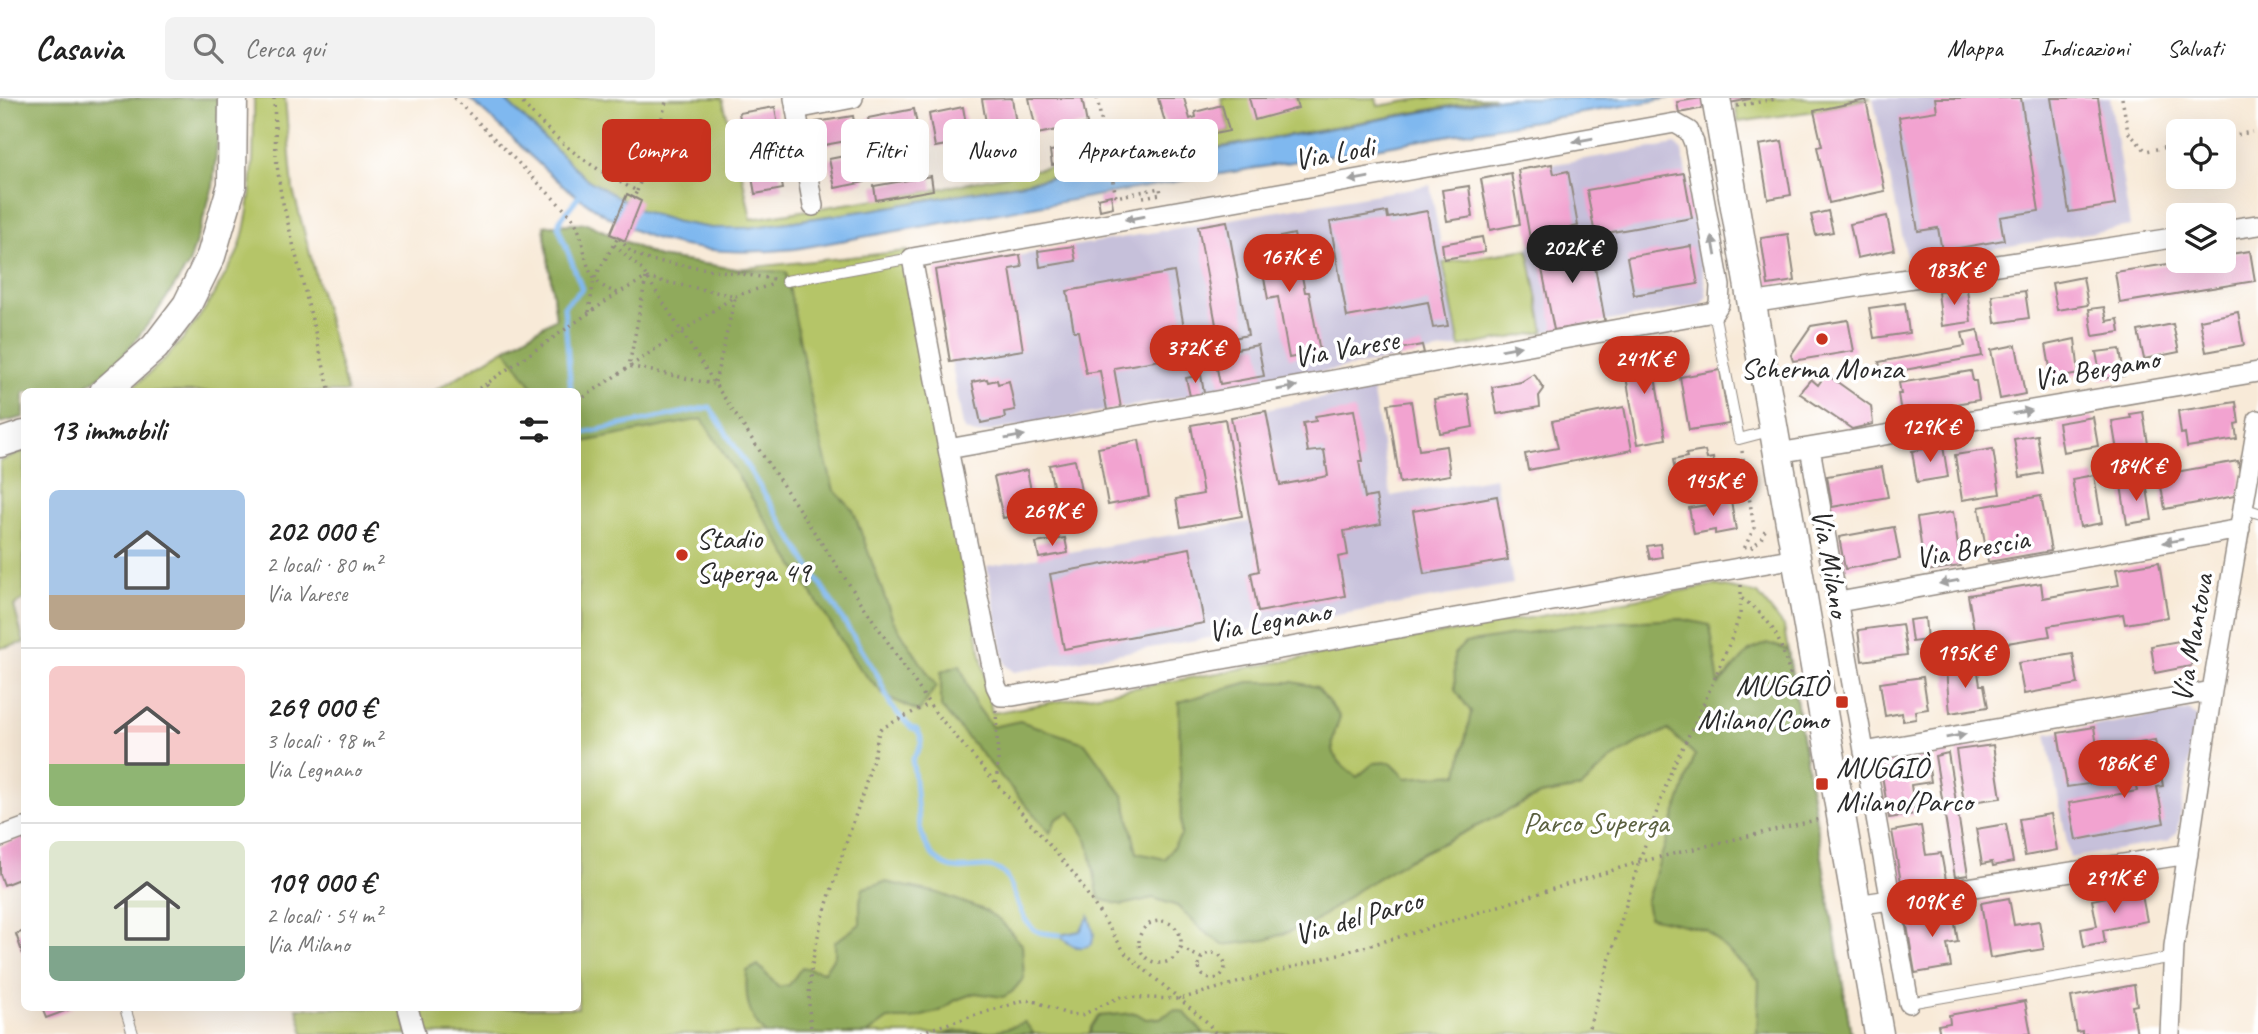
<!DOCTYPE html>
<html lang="it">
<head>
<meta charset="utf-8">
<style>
  body { margin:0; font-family:Caveat,sans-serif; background:#f2f2f2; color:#222; height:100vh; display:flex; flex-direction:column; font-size:26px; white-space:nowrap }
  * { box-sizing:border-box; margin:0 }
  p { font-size:23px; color:#767676 }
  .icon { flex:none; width:38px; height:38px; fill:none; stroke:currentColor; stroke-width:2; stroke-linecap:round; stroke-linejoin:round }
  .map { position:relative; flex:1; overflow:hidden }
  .details { position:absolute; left:21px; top:290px; width:560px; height:623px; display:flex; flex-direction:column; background:#fff; border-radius:10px; box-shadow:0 7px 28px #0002 }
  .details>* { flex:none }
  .banner { position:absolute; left:602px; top:21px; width:665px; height:63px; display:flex; gap:14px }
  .controls { position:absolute; left:2166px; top:21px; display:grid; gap:14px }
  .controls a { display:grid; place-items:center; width:70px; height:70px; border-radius:10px; background:#fff; box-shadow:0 7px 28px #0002; font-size:35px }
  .price { position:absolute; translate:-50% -60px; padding:0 16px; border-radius:24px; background:#c8321e; color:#fff; font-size:23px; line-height:46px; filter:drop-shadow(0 2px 4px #0008) }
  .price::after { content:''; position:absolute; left:50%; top:42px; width:21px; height:16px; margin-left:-10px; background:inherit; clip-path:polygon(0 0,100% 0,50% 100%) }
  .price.active { background:#222; color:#fff }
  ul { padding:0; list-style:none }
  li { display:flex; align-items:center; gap:21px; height:175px; padding:0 28px }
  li+li { border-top:2px solid #e0e0e0 }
  li span { display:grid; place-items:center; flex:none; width:196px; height:140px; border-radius:10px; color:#555 }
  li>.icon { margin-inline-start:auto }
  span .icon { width:84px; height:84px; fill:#fffc; stroke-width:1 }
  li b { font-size:30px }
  h2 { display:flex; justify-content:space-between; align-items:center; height:84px; padding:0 28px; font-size:30px }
  .chip { padding:0 24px; border-radius:10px; background:#fff; box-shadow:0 7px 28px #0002; font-size:24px; line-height:63px }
  .chip.active { background:#c8321e; color:#fff }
  header { display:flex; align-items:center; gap:42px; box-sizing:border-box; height:98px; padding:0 35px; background:#fff; border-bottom:2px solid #e0e0e0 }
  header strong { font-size:33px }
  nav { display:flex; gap:38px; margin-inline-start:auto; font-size:24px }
  .search { width:490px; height:63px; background:#f2f2f2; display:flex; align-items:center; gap:18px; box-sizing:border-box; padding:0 24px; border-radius:10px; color:#767676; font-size:26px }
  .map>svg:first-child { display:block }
  .industrial { fill:#c6c0da }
  .green { fill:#b5c568; stroke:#70784a; stroke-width:2 }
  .forest { fill:#90aa5c; stroke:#5e6a44; stroke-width:2 }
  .water { fill:#7fb8ef; stroke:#55728d; stroke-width:2 }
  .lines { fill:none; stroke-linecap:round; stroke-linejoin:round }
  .stream { stroke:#7fb8ef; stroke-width:5 }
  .building { fill:#f2a3d0 }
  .lane-casing { stroke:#928a82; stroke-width:12 }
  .street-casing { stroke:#928a82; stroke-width:22 }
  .secondary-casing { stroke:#928a82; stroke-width:31 }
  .path { stroke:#928a82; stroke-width:3.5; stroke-dasharray:2 5; stroke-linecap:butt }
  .lane { stroke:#fff; stroke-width:10 }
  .street { stroke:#fff; stroke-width:19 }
  .secondary { stroke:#fff; stroke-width:28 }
  .oneway { fill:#a0a0a0 }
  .poi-dot { fill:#c8321e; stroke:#fff; stroke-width:2.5 }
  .labels { text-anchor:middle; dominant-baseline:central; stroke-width:7; stroke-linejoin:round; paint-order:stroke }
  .street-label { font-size:30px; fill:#2b2b2b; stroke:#fff }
  .poi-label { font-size:30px; fill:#2b2b2b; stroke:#fff; text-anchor:start }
  .park-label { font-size:30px; fill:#5b6140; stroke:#fff }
</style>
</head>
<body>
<header>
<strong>Casavia</strong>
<div class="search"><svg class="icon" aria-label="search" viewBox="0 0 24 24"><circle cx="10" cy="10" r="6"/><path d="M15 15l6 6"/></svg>Cerca qui</div>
<nav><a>Mappa</a><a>Indicazioni</a><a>Salvati</a></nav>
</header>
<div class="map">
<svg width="2258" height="936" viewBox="0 0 2258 936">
  <rect width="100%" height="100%" fill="#fff"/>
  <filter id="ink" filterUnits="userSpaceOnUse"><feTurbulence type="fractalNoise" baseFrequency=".0143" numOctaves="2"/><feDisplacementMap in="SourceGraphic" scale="14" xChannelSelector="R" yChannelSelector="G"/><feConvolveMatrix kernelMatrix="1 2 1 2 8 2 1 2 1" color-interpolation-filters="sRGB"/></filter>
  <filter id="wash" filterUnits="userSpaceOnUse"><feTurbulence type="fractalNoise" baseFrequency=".00686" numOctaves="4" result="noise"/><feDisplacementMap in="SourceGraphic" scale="28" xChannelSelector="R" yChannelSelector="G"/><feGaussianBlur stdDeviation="1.57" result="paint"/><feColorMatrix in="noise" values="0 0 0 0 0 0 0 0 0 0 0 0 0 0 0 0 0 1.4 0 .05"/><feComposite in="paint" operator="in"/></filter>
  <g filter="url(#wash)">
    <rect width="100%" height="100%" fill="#f8ead8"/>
    <path class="industrial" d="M1873,0h237l20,128 -222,37z
      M1676,46l6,7 25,145 -7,9 -156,27 -16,-83 3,-5 -13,-74z
      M1430,87l30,162 -484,87 -10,-3 -3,-5 -28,-156z
      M1372,290l19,108 104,-18 18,106 -499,88 -9,-7 -18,-99 262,-44 -18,-105z
      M2189,612l8,7 -20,115 -9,9 -98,17 -24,-124z"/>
    <path class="green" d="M254,0h31l8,92 54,202h-220c44,-34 72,-69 98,-117 5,-9 12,-19 15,-29 14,-48 14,-98 14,-148z
      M503,0h219l16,57 13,64 182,-29 296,-59 -8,-33h155l2,8 49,-8h67l-617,111 -129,19h-37l-34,-6 -35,-11 -57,-33z
      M1734,0h137l-56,13 -77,11z
      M586,125l72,34 78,12 171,-18 3,32 82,430 723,-128 43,9 26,33 67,407h-1428l-6,-26h161v-616h-145l123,-74 -12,-92z
      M1528,151l16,83 -84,15 -17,-84z
      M24,353v148l-10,7 10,37 -24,5v-187z
      M297,910h104l7,26h-104z"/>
    <path class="forest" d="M217,0l2,24 -6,65 -24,77 -34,51 -39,50 -39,27h-53v25l-24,6v-324z
      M586,125l72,34 78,12 50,3 32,160 16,58 19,20 40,110 43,66 -17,26 -34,-16 -27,-29 -156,-248 -124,24v-51h-42l-30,-43 50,-31 -12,-92z
      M1681,521l29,6 9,59 30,-33 18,-8 21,7 63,384h-94l2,-54 -53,-50 -57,-13 -3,-15 49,-147 -27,-25 -26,11 -33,20 -28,27 -41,7 -132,65 -50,30 -45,33 -47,17 -43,5 -21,-15 -25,-24 -24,-8 -31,7 -23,-6 -11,-58 -18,-29 -14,7 -6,14 -109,-126v-35l19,-7 14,37 18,25 28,-6 65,22 39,54 13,56 28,6 16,-24 -2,-133 70,-20h44l24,5 23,30c-12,32 -11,39 17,60l17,-14 16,-1 16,16 52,-4 13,-62 -16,-22 -1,-36 11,-11 117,-19z
      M885,784l53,11 46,17 16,10 22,25 2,33 -12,14 -9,5 -28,-4 -19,7 -16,11 -28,8h-24l-21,15h-102c-18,-18 -20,-39 -18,-63l11,-6 20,22 11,-2 13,-18 22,5 11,-17v-13l25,-18v-23l3,-13z
      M1174,912l10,2 20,22h-114l1,-7 7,-11 38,-3 10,6 14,-1z
      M1025,924l9,12h-90c16,-6 31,-1 47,-2 12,-2 23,-6 34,-10z"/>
    <path class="water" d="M468,0h35l82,80 57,33 35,11 34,6h37l129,-19 625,-111h169l-486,82 -390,69c-102,10 -167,-6 -245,-75 -28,-25 -53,-52 -82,-76z
      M1089,818l5,18 -2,10c-12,7 -23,2 -32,-9l20,-4z"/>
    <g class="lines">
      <path class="stream" d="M571,294l-7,-86 18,-17 -24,-63 2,-6 22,-28
        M578,336l132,-27 168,269 13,30 20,22 5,1c10,11 4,20 -4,31 8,33 -2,89 35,106 18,8 42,-7 57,8 13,14 15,51 35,58 7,2 15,2 21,3"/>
    </g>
    <g id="blocks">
      <path class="building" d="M1012,0l6,39 -29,4 -7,-42z
        M1029,0h53l5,26 -50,10z
        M1158,0h26l6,21 6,-2 -1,-5 27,-7 7,26 -58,12z
        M1249,0h46l3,10 -43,12z
        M1701,0h49v1l-71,14 -2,-11z
        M1935,0h86l18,113 -39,6 4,23 -62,11 -4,-23 -20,3 -19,-114 38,-6z
        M2051,0h47l17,107 -46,7z
        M1866,2l19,91 -56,12 -12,-56 5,-1 -8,-35z
        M775,9l6,38 -35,6 -7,-38z
        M963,9l6,34 -34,6 -6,-33z
        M914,11l7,37 -46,9 -7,-37z
        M853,18l4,23 -38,7 -3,-24z
        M1782,43l9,54 -23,4 -9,-54z
        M1068,51l2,13 -18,3 -2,-14z
        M860,55l5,29 -30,6 -6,-29z
        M778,63l5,28 -28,5 -5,-28z
        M1552,66l2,10 14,-3 10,55 -13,3 2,9 -36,6 -13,-74z
        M1511,75l9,51 -30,6 -9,-51z
        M1684,75l8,45 -97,17 -8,-45z
        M931,78l2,14 -57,10 -2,-14z
        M1469,88l4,31 -26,4 -5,-31z
        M627,96l14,7 -16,40 -15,-7z
        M1111,97l2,12 -13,3 -2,-12z
        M1427,113l21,115 -15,2 -5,-26 -81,15 -17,-95 57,-10 1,6z
        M1828,113l5,21 -17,3 -5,-20z
        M1887,118l7,34 -37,8 -7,-34z
        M1227,123l21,114 -29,6 -21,-115z
        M1294,136l11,58h4l11,60 -31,6 -11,-61 -10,2 -11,-57z
        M1788,136l7,47 -27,4 -7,-47z
        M1482,139l3,15 -41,7 -2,-15z
        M1590,142l15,81 -51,9 -16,-81z
        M1073,148l3,15 -36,6 -2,-16z
        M1691,148l7,38 -64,11 -7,-38z
        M2250,153l5,30 -135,22 -5,-31 73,-11h36v-6z
        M1020,157l2,12 -12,2 13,81 -73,12 -15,-92z
        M1174,174l15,83 -75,13 7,40 -14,2 -7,-39 -14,2 -8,-42h-4l-7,-40z
        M2083,179l5,28 -31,5 -5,-27z
        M1967,191l4,33 -29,4 -4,-34z
        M2025,193l4,27 -34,5 -3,-28z
        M1905,205l4,30 -35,5 -5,-30z
        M2104,209l3,14 11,-2 2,13 -27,4 -4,-27z
        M2238,214l6,33 -38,7 -6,-32z
        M1848,222l6,31 -61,10 -2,-6 20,-29z
        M2173,226l6,28 -35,7 -6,-28z
        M1978,232l4,26 -100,18 -3,-12 86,-16 -3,-13z
        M2075,241l4,35 -27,5 -6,-34z
        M1258,247l6,31 -44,8 -6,-31z
        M1422,247l2,8 -23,5 -2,-9z
        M2016,247l9,49 -25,5 -9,-49z
        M1650,251l16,90 -28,5 -16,-90z
        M2120,251l4,27 -23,3 -5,-27z
        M1720,272l9,54 -40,6 -9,-53z
        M1971,273l2,10h3l3,19 -78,13 -3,-19h3l-2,-11z
        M1534,276l10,15 -5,7 1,11 -43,7 -5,-27 29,-5z
        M1826,276l45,32 2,18 -21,5 -53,-36 12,-14 7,6z
        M1201,277l3,18 -14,3 -4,-18z
        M987,281l1,3 9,-2 1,4 11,-3 6,29 -11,2 1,6 -24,5 -9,-41z
        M1468,296l5,33 -33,6 -6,-34z
        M1411,303l8,49 27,-4 4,29 -50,8 -12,-79z
        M2236,304l3,21 -4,1 2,15 -50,8 -2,-14 -4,1 -3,-23z
        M1624,309l8,43 -104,20 -3,-16 33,-6 -6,-27z
        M1354,312l9,51h-4l6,37 11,-2 5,28 -37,7 4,24 -10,2 7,39 -87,16 -7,-39 8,-2 -28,-154 35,-6 14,74 48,-9 -4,-26 -16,2 -5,-29 13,-2 -1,-5z
        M2143,314l7,45 -31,6 -7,-42 19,-3 -1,-4z
        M2093,319l5,29 -35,6 -5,-29z
        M1225,321l17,97 -61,11 -5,-28 27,-5 -12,-69z
        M2037,337l6,38 -23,4 -6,-38z
        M1139,342l10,57 -41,8 -10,-57z
        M1943,348l5,31 -31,5 -5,-31z
        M1993,351l7,45 -38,6 -7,-45z
        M1705,353l2,8 6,-1 3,23 -25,4 -1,-4 -13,2 -4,-23 14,-3 -1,-3z
        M1075,362l7,36 -26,5 -7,-36z
        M2238,363l3,18 -1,16 -75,14 -6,-34z
        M1882,369l6,30 -56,10 -5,-31z
        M1027,372l8,41 -32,7 -9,-41z
        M2094,377l8,48 -22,4 -8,-48z
        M2146,384l6,38 -25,4 -6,-39z
        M1497,398l11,64 -84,14 -11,-63z
        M2041,398l10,55 -63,11 -9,-55z
        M1731,403l5,29 -21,4v-4l-21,4 -5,-26z
        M1953,414l8,54 -36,5 -8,-53z
        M1894,429l6,32 -55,10 -6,-32z
        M1065,440l3,15 -29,5 -3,-15z
        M1660,446l2,13 -12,2 -3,-13z
        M1190,450l14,75 -140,26 -14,-75z
        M2159,464l9,55 -43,7 -2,-10 -75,12 2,10 -73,12 -9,-53 73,-12 2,15 76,-13 -3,-16z
        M1925,520l2,22 -15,2 -3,-22z
        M1902,526l5,31 -45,6 -4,-31z
        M2196,540l-5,28 -36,7 -4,-27z
        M2073,556l5,30 -54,10 -6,-31z
        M1977,568l3,19h4l4,22 -38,6 -4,-42z
        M1923,579l5,32 -13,2 1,8 -13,2 -1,-8 -17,3 -5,-33z
        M2094,629l9,55 -36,5 -9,-54z
        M2155,642l8,46 -6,1 7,36 -88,17 -7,-37 68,-12 -9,-46z
        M1993,647l8,53 -37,5 -8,-53z
        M1948,655l20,122 -13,2 -20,-121z
        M1927,658l4,26 -20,3 4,29 -26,4 -9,-55z
        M2051,716l6,36 -32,6 -6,-37z
        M2006,726l7,38 -20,4 -1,-4 -10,2 -6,-35z
        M1921,728l5,29 15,-2 5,27 -44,8 -10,-57z
        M24,739v40l-20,8 -4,-11v-28z
        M2141,792l6,31 -44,9 2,13 -21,4 -3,-18 16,-3 -5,-26z
        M2009,800l5,27 25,-4 5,28 -54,9 -9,-55z
        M1952,808l6,36 -11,2 4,23 -36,6 -9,-53 20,-3 -1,-6z
        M24,833v27l-8,-24z
        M2134,887l3,20 -5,1 5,28h-55v-3l-5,1 -6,-35z
        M2025,903l6,33h-91l-2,-9 12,-2 -1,-8z
        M42,910h31l-27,10z"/>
    </g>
  </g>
  <g filter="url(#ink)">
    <use href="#blocks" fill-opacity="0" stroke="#928a82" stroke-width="2"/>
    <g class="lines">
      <g class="lane-casing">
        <path id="lane" d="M786,183l126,-23
          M1714,214l25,127 34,-9
          M2243,410l15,5
          M1909,905l265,-46
          M125,910l8,26"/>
      </g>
      <g class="street-casing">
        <path id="street" d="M794,0l19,108
          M796,11l57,-11
          M2224,132l34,-5
          M1751,205l428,-66
          M1810,350l99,555
          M948,351l766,-137 5,-8 1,-18 -26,-143 -5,-12 -14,-8 -763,135 36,191 48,237 5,10h12l783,-138
          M1778,355l480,-81
          M1839,504l401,-73
          M1864,654l348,-61
          M0,739l24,-9
          M1857,807l331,-51
          M408,910l7,26
          M2170,936l4,-88 38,-255 46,-271"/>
      </g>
      <g class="secondary-casing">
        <path id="secondary" d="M1716,0l163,936
          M104,294l51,-45 32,-42 24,-49 21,-71 1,-87
          M0,345l24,-8"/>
      </g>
      <path class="path" d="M274,0l2,59 5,38 49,197
        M454,0l116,117c23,28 4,65 48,78
        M518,0c39,44 66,66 119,93l-3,6
        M1097,0l19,99 44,-9 1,6 -18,3
        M2122,0l6,34 18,19 33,-6
        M1737,8l39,-7
        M2224,39l28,-5
        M637,93l22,-62 8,-31
        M614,147l29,26 72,113 219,327 141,164 51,79 81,68 9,12
        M646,180l-17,88 84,18
        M589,214l5,-33 24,-42 13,15 18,8 125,19
        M715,284l20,-84
        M473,294l13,-8
        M492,294l-6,-8 132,-91 28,-15 89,18
        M578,303l157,-105 39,-12
        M1742,353l12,77 -10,21
        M1751,450l10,-9 6,-13
        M1741,487v13c40,27 40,50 54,93
        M996,612l2,50 -2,26
        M1139 844a21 21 0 1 1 42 0a21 21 0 1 1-42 0Z
        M1181,850l20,10
        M1199 868a13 13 0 1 1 26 0a13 13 0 1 1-26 0Z
        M812,936c-11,-59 11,-116 28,-172 11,-34 23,-68 33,-102 3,-10 3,-20 7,-31l49,-25
        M914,936l111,-34 12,2 30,12 15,1 38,-18 60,2 233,-66 226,-71 181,-43
        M1587,936l52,-172 34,-96 25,-49 35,-82 7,-21 1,-15"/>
      <use href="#lane" class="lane"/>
      <use href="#street" class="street"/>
      <use href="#secondary" class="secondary"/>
    </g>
    <defs><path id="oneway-solid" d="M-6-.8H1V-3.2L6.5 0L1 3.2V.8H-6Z" transform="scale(1.75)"/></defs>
    <g class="oneway">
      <use href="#oneway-solid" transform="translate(1583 42) rotate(170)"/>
      <use href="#oneway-solid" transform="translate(1359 81) rotate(170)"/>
      <use href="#oneway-solid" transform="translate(1135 120) rotate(170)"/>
      <use href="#oneway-solid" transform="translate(1714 148) rotate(-100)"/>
      <use href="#oneway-solid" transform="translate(1511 250) rotate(-10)"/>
      <use href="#oneway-solid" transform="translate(1287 290) rotate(-10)"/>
      <use href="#oneway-solid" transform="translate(2022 314) rotate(-10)"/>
      <use href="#oneway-solid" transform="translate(1015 339) rotate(-10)"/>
      <use href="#oneway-solid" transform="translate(2173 443) rotate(170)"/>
      <use href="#oneway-solid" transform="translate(1949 484) rotate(170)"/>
      <use href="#oneway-solid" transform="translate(1956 638) rotate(-10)"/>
    </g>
  </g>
  <g class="poi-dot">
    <circle cx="1822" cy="241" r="7"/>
    <circle cx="682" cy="457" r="7"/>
    <rect x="1835" y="597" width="14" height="14" rx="3.5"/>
    <rect x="1815" y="679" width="14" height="14" rx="3.5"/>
  </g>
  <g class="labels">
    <g class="street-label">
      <text transform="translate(1334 55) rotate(-10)">Via Lodi</text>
      <text transform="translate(1346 250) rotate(-10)">Via Varese</text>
      <text transform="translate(2096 271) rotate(-10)">Via Bergamo</text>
      <text transform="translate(1972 450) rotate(-10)">Via Brescia</text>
      <text transform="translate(1831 465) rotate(80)">Via Milano</text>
      <text transform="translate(1269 523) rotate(-10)">Via Legnano</text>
      <text transform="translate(2192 540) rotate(-80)">Via Mantova</text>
      <text transform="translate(1358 819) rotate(-16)">Via del Parco</text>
    </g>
    <g class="poi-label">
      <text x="1822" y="270" text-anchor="middle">Scherma Monza</text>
      <text x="696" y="440">Stadio<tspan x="696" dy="34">Superga 49</tspan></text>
      <text x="1828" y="587" text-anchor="end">MUGGIÒ<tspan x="1828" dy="34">Milano/Como</tspan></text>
      <text x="1836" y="669">MUGGIÒ<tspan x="1836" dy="34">Milano/Parco</tspan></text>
    </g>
    <g class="park-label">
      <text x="1596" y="724">Parco Superga</text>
    </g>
  </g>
</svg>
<div class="controls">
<a><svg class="icon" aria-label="locate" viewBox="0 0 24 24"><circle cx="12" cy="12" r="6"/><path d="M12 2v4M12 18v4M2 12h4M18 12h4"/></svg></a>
<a><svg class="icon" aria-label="layers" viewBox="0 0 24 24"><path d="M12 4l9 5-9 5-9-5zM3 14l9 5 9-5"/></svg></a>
</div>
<b class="price active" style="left:1572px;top:187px">202K €</b>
<b class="price" style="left:1289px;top:196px">167K €</b>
<b class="price" style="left:1954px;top:209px">183K €</b>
<b class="price" style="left:1195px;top:287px">372K €</b>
<b class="price" style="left:1644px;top:298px">241K €</b>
<b class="price" style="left:1930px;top:366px">129K €</b>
<b class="price" style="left:2136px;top:405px">184K €</b>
<b class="price" style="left:1713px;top:420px">145K €</b>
<b class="price" style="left:1052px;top:450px">269K €</b>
<b class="price" style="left:1965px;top:592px">195K €</b>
<b class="price" style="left:2124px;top:702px">186K €</b>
<b class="price" style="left:2114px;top:817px">291K €</b>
<b class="price" style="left:1932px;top:841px">109K €</b>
<div class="banner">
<a class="chip active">Compra</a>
<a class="chip">Affitta</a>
<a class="chip">Filtri</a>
<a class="chip">Nuovo</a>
<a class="chip">Appartamento</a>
</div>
<section class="details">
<h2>13 immobili<svg class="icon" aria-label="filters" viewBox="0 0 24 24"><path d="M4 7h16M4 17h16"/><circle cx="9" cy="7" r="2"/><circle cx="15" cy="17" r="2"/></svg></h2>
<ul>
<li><span style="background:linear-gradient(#a9c7e8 75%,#b9a48a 0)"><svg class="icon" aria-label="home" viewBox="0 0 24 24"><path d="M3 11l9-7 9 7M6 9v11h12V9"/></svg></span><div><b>202 000 €</b><p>2 locali · 80 m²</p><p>Via Varese</p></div></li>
<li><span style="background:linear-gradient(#f6c9c9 70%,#8fb573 0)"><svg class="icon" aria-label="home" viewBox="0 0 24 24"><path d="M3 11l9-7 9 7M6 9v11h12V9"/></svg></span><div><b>269 000 €</b><p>3 locali · 98 m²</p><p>Via Legnano</p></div></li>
<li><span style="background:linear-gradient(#dfe7d0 75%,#7fa58c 0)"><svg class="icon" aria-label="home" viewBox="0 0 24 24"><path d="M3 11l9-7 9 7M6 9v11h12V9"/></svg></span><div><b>109 000 €</b><p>2 locali · 54 m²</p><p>Via Milano</p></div></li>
</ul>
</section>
</div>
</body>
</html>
